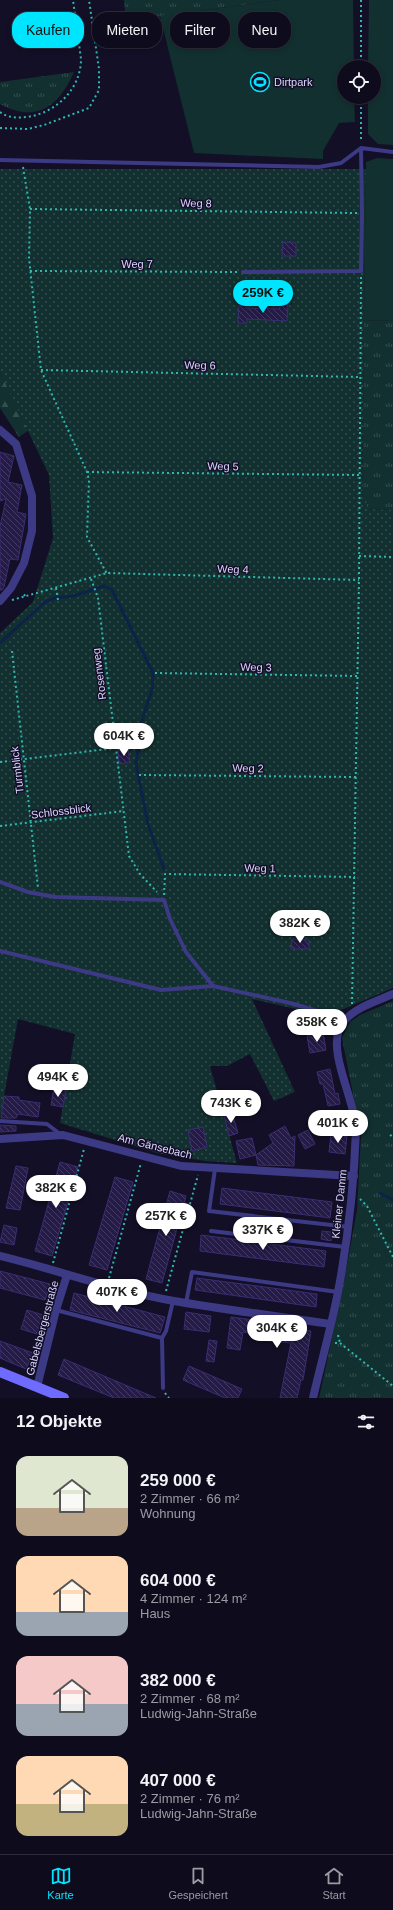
<!DOCTYPE html>
<html lang="de">
<head>
<meta charset="utf-8">
<style>
  body { margin:0; font-family:Helvetica,sans-serif; background:#171425; color:#f1f3f6; height:100vh; display:flex; flex-direction:column; font-size:15px; white-space:nowrap }
  * { box-sizing:border-box; margin:0 }
  p { font-size:13px; color:#9b9ba3 }
  .icon { flex:none; width:22px; height:22px; fill:none; stroke:currentColor; stroke-width:2; stroke-linecap:round; stroke-linejoin:round }
  .map { position:relative; height:1398px; overflow:hidden }
  .panel { display:flex; flex-direction:column; background:#0e0b1c; flex:1 }
  .panel>* { flex:none }
  .banner { position:absolute; left:12px; top:12px; width:369px; height:36px; display:flex; gap:8px }
  .controls { position:absolute; left:337px; top:60px; display:grid; gap:8px }
  .controls a { display:grid; place-items:center; width:44px; height:44px; border-radius:50%; background:#0e0b1c; box-shadow:0 2px 6px #0003,0 0 0 1px #2e2b3b; font-size:20px }
  .price { position:absolute; translate:-50% -34px; padding:0 9px; border-radius:14px; background:#fff; color:#222; font-size:13px; line-height:26px; filter:drop-shadow(0 1px 2px #0008) }
  .price::after { content:''; position:absolute; left:50%; top:24px; width:12px; height:9px; margin-left:-6px; background:inherit; clip-path:polygon(0 0,100% 0,50% 100%) }
  .price.selected { background:#00e5ff; color:#111 }
  ul { padding:0; list-style:none }
  li { display:flex; align-items:center; gap:12px; height:100px; padding:0 16px }
  li span { display:grid; place-items:center; flex:none; width:112px; height:80px; border-radius:12px; color:#555 }
  li>.icon { margin-inline-start:auto }
  span .icon { width:48px; height:48px; fill:#fffc; stroke-width:1 }
  li b { font-size:17px }
  h2 { display:flex; justify-content:space-between; align-items:center; height:48px; padding:0 16px; font-size:17px }
  .tag { padding:0 14px; border-radius:16px; background:#0e0b1c; box-shadow:0 2px 6px #0003,0 0 0 1px #2e2b3b; font-size:14px; line-height:36px }
  .tag.selected { background:#00e5ff; color:#111 }
  .tabs { display:flex; justify-content:space-around; align-items:center; height:56px; border-top:1px solid #2e2b3b; background:#0e0b1c; font-size:11px; color:#9b9ba3 }
  .tabs a { display:grid; justify-items:center; gap:2px }
  .tabs .selected { color:#00e5ff }
  .map>svg:first-child { display:block }
  .grass { fill:url(#grass-tufts) }
  .forest { fill:url(#forest-firs) }
  .garden { fill:url(#garden-dots) }
  .pitch { fill:#12302f }
  .lines { fill:none; stroke-linecap:round; stroke-linejoin:round }
  .stream { stroke:#0c2248; stroke-width:3 }
  .building { fill:url(#building-back-hatch); stroke:#3b2d73 }
  .path { stroke:#2fb8b0; stroke-width:2; stroke-dasharray:2 3; stroke-linecap:butt }
  .lane { stroke:#3d3a85; stroke-width:4 }
  .street { stroke:#3d3a85; stroke-width:8 }
  .secondary { stroke:#6f6bff; stroke-width:10 }
  .labels { text-anchor:middle; dominant-baseline:central; stroke-width:3; stroke-linejoin:round; paint-order:stroke }
  .poi-label { font-size:11px; fill:#d9d4ff; stroke:#130f26; text-anchor:start }
  .street-label { font-size:11px; fill:#d9d4ff; stroke:#130f26 }
</style>
</head>
<body>
<div class="map">
<svg width="393" height="1398" viewBox="0 0 393 1398">
  <defs>
    <pattern id="grass-tufts" width="24" height="20" patternUnits="userSpaceOnUse"><rect width="24" height="20" fill="#12302f"/><path d="M3 7l-1-3M5 7V3M7 7l1-3M15 17l-1-3M17 17v-4M19 17l1-3" fill="none" stroke="#344d4e"/></pattern>
    <pattern id="forest-firs" width="22" height="20" patternUnits="userSpaceOnUse"><rect width="22" height="20" fill="#12302f"/><path d="M5 1l3.5 6h-7zM16 11l3.5 6h-7z" fill="#344d4e"/></pattern>
    <pattern id="garden-dots" width="8" height="8" patternUnits="userSpaceOnUse"><rect width="8" height="8" fill="#12302f"/><path d="M2 2h.1M6 6h.1" fill="none" stroke="#344d4e" stroke-width="1.8" stroke-linecap="round"/></pattern>
    <pattern id="building-back-hatch" width="6" height="6" patternUnits="userSpaceOnUse"><rect width="6" height="6" fill="#241b47"/><path d="M-1 5l2 2M0 0l6 6M5-1l2 2" fill="none" stroke="#433b63"/></pattern>
  </defs>
  <rect width="100%" height="100%" fill="#130f26"/>
  <path class="grass" d="M124,0h156l-154,21z
    M74,72c-15,34 -37,52 -74,32v-22z
    M364,320l29,1v189l-27,-1 -4,-11z
    M393,1001v397h-74l24,-111 14,-77 4,-75 -19,-97 8,-16 10,-7z"/>
  <path class="forest" d="M0,372l29,58 -10,7 -19,-29z"/>
  <path class="garden" d="M0,169h366l-4,329h4l1,11 26,1v478l-66,28 -75,-17 43,93 -21,9 -24,-47 -23,12h-17l27,97 -32,-2 -48,-8 -97,-30 15,-89 -57,-15 -18,99v-485l33,-31 20,-64 -4,-63 -49,-103z"/>
  <path class="pitch" d="M280,0h73l1,67h-10v30h10l1,25 -16,1 -16,28v8l-129,-6 -34,-137z
    M369,0h24v145l-15,-1 -10,-10v-37h6v-30h-6z
    M377,158l16,1v162l-29,-1 2,-158z"/>
  <g class="lines">
    <path class="stream" d="M0,643l45,-41 10,-4 18,-2 31,-10 8,4 41,83 -1,17 -9,27 -7,47 12,60 16,45
      M380,1193l13,7"/>
  </g>
  <path class="building" d="M283,242l13,1v13h-14z
    M280,304h8l-1,17 -40,-2v4h-9l1,-18h7v3l34,1z
    M0,452l14,4 -6,26 14,3 -5,27 9,2 -8,46 -8,-1 -6,28 -2,3h-2v-64l6,-27 -6,2z
    M128,749l2,13 -11,2 -1,-13z
    M292,939l17,1v9h-18z
    M323,1032l3,18 -16,3 -3,-17z
    M330,1069l5,25 3,-1 2,11 -12,2 -5,-22h-3l-3,-12z
    M54,1088l12,2 -3,17 -12,-2z
    M4,1096l15,1v3l21,3 -2,14 -20,-3 -2,4h-15z
    M232,1113l6,20 -9,3 -5,-21z
    M0,1125l16,1v5l-16,1z
    M285,1126l6,12 4,-2 -1,30 -36,-1 -2,-10 17,-12 -4,-8z
    M203,1127l4,20 -15,4 -4,-21z
    M308,1130l7,14 -10,5 -7,-14z
    M331,1134l16,2 -2,18 -16,-2z
    M252,1138l4,17 -16,4 -4,-18z
    M60,1162l18,5 -26,89 -17,-5z
    M16,1166l12,2 -8,42 -14,-2z
    M115,1177l18,5 -26,88 -18,-5z
    M222,1188l110,14 -2,16 -110,-14z
    M170,1191l16,5 -24,87 -16,-4z
    M4,1225l13,3 -3,17 -14,-3z
    M322,1231l10,1 -1,9 -10,-2z
    M201,1235l125,16 -2,16 -124,-16z
    M0,1271l50,13 -5,16 -45,-12z
    M197,1278l120,16 -1,13 -121,-17z
    M74,1293l91,24 -5,16 -90,-23z
    M27,1310l16,5 -6,19 -16,-5z
    M186,1312l25,4 -2,16 -25,-3z
    M231,1317l23,3 -1,5 58,6 -8,49h-2l-4,18h-17l11,-55 -31,-3 1,-5 -18,-3 -3,18 -13,-2z
    M209,1340l8,1 -3,21 -8,-1z
    M0,1341l33,12 -7,16 -26,-11z
    M64,1359l92,39h-42l-56,-23z
    M189,1366l53,23 -4,9h-13l-42,-18z"/>
  <g class="lines">
    <path class="path" d="M361,67v-67
      M361,97v45
      M0,112c8,6 17,6 27,5 29,-4 54,-28 54,-58l-8,-59
      M0,128l28,1 16,-4 45,-17 10,-18v-21l-10,-69
      M23,167l7,42 -1,49 12,112 46,102 2,8 -2,57 20,37
      M30,209l327,4
      M30,271l207,1
      M41,370l318,7
      M87,472l272,3
      M359,556l34,1
      M91,579l7,19 31,258 11,18 17,18
      M56,588l2,12
      M24,596l2,-3
      M12,600l95,-27 252,7
      M12,651l26,237
      M155,673l203,3
      M0,762l116,-14
      M139,775l217,2
      M0,826l124,-15
      M164,895l1,-21 190,3
      M352,1004l7,-424 2,-304
      M390,1136l3,-2
      M360,1199l7,7 26,51
      M53,1263l31,-114
      M109,1278l32,-115
      M166,1291l32,-116
      M338,1335l2,8
      M335,1343h5l53,43
      M165,1393l4,5"/>
    <path class="lane" d="M0,160l319,7 22,-4 20,-15 32,4
      M243,272l118,-1 1,-58 -1,-65
      M0,882l28,10 27,5 109,3 6,19 16,33 27,34
      M0,951l161,39 52,-4 77,17 55,16
      M0,1121l47,3 13,10
      M215,1169l-6,42 140,16
      M211,1231l134,16
      M186,1303l6,-31 146,20
      M56,1310l106,28
      M163,1388l-1,-50 4,-7 7,-30"/>
    <path class="street" d="M0,430l16,14 16,52v35l-8,32 -13,25 -11,13
      M0,1139l63,-4 118,31 173,10
      M0,1256c58,14 115,35 174,45 52,9 104,15 156,23
      M37,1387l19,-77 11,-35
      M313,1398c8,-35 18,-70 25,-106 10,-53 16,-107 18,-162 0,-27 -27,-75 -17,-100 8,-21 36,-28 54,-36"/>
    <path class="secondary" d="M0,1372l64,26"/>
  </g>
  <defs>
    <g id="stadium-ring" transform="scale(1)"><circle r="9.5" fill="#130f26" stroke="#00e5ff" stroke-width="1.5"/><path d="M0-5a6.5 5 0 1 0 0 10a6.5 5 0 1 0 0-10ZM-3.5-1.8h7v3.6h-7Z" fill="#00e5ff"/></g>
  </defs>
  <g fill-rule="evenodd">
    <use href="#stadium-ring" x="260" y="82"/>
  </g>
  <g class="labels">
    <g class="poi-label">
      <text x="274" y="82">Dirtpark</text>
    </g>
    <g class="street-label">
      <text transform="translate(196 203) rotate(1)">Weg 8</text>
      <text x="137" y="264">Weg 7</text>
      <text transform="translate(200 365) rotate(1)">Weg 6</text>
      <text transform="translate(223 466) rotate(1)">Weg 5</text>
      <text transform="translate(233 569) rotate(2)">Weg 4</text>
      <text transform="translate(256 667) rotate(1)">Weg 3</text>
      <text transform="translate(99 674) rotate(-97)">Rosenweg</text>
      <text transform="translate(248 768) rotate(1)">Weg 2</text>
      <text transform="translate(17 770) rotate(-97)">Turmblick</text>
      <text transform="translate(61 811) rotate(-7)">Schlossblick</text>
      <text transform="translate(260 868) rotate(1)">Weg 1</text>
      <text transform="translate(155 1146) rotate(14)">Am Gänsebach</text>
      <text transform="translate(339 1204) rotate(-84)">Kleiner Damm</text>
      <text transform="translate(42 1328) rotate(-75)">Gabelsbergerstraße</text>
    </g>
  </g>
</svg>
<div class="controls">
<a><svg class="icon" aria-label="locate" viewBox="0 0 24 24"><circle cx="12" cy="12" r="6"/><path d="M12 2v4M12 18v4M2 12h4M18 12h4"/></svg></a>
</div>
<b class="price selected" style="left:263px;top:314px">259K €</b>
<b class="price" style="left:124px;top:757px">604K €</b>
<b class="price" style="left:300px;top:944px">382K €</b>
<b class="price" style="left:317px;top:1043px">358K €</b>
<b class="price" style="left:58px;top:1098px">494K €</b>
<b class="price" style="left:231px;top:1124px">743K €</b>
<b class="price" style="left:338px;top:1144px">401K €</b>
<b class="price" style="left:56px;top:1209px">382K €</b>
<b class="price" style="left:166px;top:1237px">257K €</b>
<b class="price" style="left:263px;top:1251px">337K €</b>
<b class="price" style="left:117px;top:1313px">407K €</b>
<b class="price" style="left:277px;top:1349px">304K €</b>
<div class="banner">
<a class="tag selected">Kaufen</a>
<a class="tag">Mieten</a>
<a class="tag">Filter</a>
<a class="tag">Neu</a>
</div>
</div>
<section class="panel">
<h2>12 Objekte<svg class="icon" aria-label="filters" viewBox="0 0 24 24"><path d="M4 7h16M4 17h16"/><circle cx="9" cy="7" r="2"/><circle cx="15" cy="17" r="2"/></svg></h2>
<ul>
<li><span style="background:linear-gradient(#dfe7d0 65%,#b9a48a 0)"><svg class="icon" aria-label="home" viewBox="0 0 24 24"><path d="M3 11l9-7 9 7M6 9v11h12V9"/></svg></span><div><b>259 000 €</b><p>2 Zimmer · 66 m²</p><p>Wohnung</p></div></li>
<li><span style="background:linear-gradient(#ffd9b3 70%,#9aa5b1 0)"><svg class="icon" aria-label="home" viewBox="0 0 24 24"><path d="M3 11l9-7 9 7M6 9v11h12V9"/></svg></span><div><b>604 000 €</b><p>4 Zimmer · 124 m²</p><p>Haus</p></div></li>
<li><span style="background:linear-gradient(#f6c9c9 60%,#9aa5b1 0)"><svg class="icon" aria-label="home" viewBox="0 0 24 24"><path d="M3 11l9-7 9 7M6 9v11h12V9"/></svg></span><div><b>382 000 €</b><p>2 Zimmer · 68 m²</p><p>Ludwig-Jahn-Straße</p></div></li>
<li><span style="background:linear-gradient(#ffd9b3 60%,#c2b280 0)"><svg class="icon" aria-label="home" viewBox="0 0 24 24"><path d="M3 11l9-7 9 7M6 9v11h12V9"/></svg></span><div><b>407 000 €</b><p>2 Zimmer · 76 m²</p><p>Ludwig-Jahn-Straße</p></div></li>
</ul>
</section>
<nav class="tabs">
<a class="selected"><svg class="icon" aria-label="map" viewBox="0 0 24 24"><path d="M3 6l6-2 6 2 6-2v14l-6 2-6-2-6 2zM9 4v14M15 6v14"/></svg>Karte</a>
<a><svg class="icon" aria-label="saved" viewBox="0 0 24 24"><path d="M7 4h10v16l-5-4-5 4z"/></svg>Gespeichert</a>
<a><svg class="icon" aria-label="home" viewBox="0 0 24 24"><path d="M3 11l9-7 9 7M6 9v11h12V9"/></svg>Start</a>
</nav>
</body>
</html>
